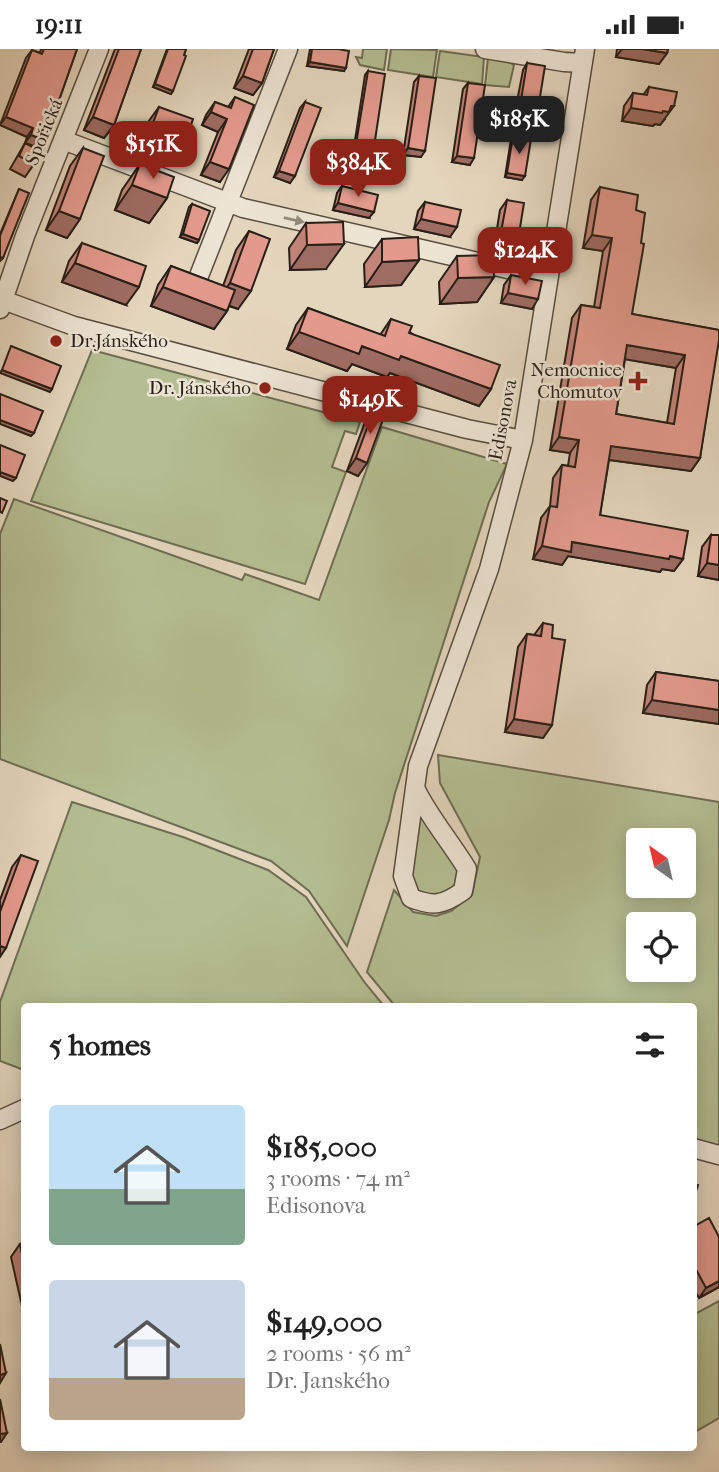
<!DOCTYPE html>
<html lang="en">
<head>
<meta charset="utf-8">
<style>
  body { margin:0; font-family:"IM FELL French Canon",serif; background:#f6f6f6; color:#222; height:100vh; display:flex; flex-direction:column; font-size:26px; white-space:nowrap }
  * { box-sizing:border-box; margin:0 }
  p { font-size:23px; color:#767676 }
  .icon { flex:none; width:38px; height:38px; fill:none; stroke:currentColor; stroke-width:2; stroke-linecap:round; stroke-linejoin:round }
  .map { position:relative; flex:1; overflow:hidden }
  .sheet { position:absolute; left:21px; top:954px; width:676px; height:448px; display:flex; flex-direction:column; background:#fff; border-radius:7px; box-shadow:0 4px 18px #0003 }
  .sheet>* { flex:none }
  .needle { width:46px; rotate:326deg }
  .controls { position:absolute; left:626px; top:779px; display:grid; gap:14px }
  .controls a { display:grid; place-items:center; width:70px; height:70px; border-radius:7px; background:#fff; box-shadow:0 4px 18px #0003; font-size:35px }
  .price { position:absolute; translate:-50% -60px; padding:0 16px; border-radius:14px; background:#8f2418; color:#fff; font-size:23px; line-height:46px; filter:drop-shadow(0 2px 4px #0008) }
  .price::after { content:''; position:absolute; left:50%; top:42px; width:21px; height:16px; margin-left:-10px; background:inherit; clip-path:polygon(0 0,100% 0,50% 100%) }
  .price.on { background:#222; color:#fff }
  ul { padding:0; list-style:none }
  li { display:flex; align-items:center; gap:21px; height:175px; padding:0 28px }
  li span { display:grid; place-items:center; flex:none; width:196px; height:140px; border-radius:7px; color:#555 }
  li>.icon { margin-inline-start:auto }
  span .icon { width:84px; height:84px; fill:#fffc; stroke-width:1 }
  li b { font-size:30px }
  h2 { display:flex; justify-content:space-between; align-items:center; height:84px; padding:0 28px; font-size:30px }
  .status { display:flex; justify-content:space-between; align-items:center; height:49px; padding:0 35px; background:#fff; direction:ltr }
  .status svg { height:19px; fill:currentColor }
  .map>svg:first-child { display:block }
  .green { fill:#b4be92; stroke:#6e6e54; stroke-width:2; fill-rule:evenodd }
  .lines { fill:none; stroke-linecap:round; stroke-linejoin:round }
  .minor-casing { stroke:#574d40; stroke-width:21 }
  .minor { stroke:#ede4d4; stroke-width:18 }
  .wall { fill:#c38479; stroke:#281f16; stroke-width:2; fill-rule:evenodd }
  .shaded-wall { fill:#9f6c63; stroke:#281f16; stroke-width:2 }
  .building { fill:#e39a8d; stroke:#281f16; stroke-width:2; fill-rule:evenodd }
  .oneway { fill:#948b7e }
  .poi-dot { fill:#8f2418; stroke:#ede4d4; stroke-width:2.5 }
  .labels { text-anchor:middle; dominant-baseline:central; stroke-width:5; stroke-linejoin:round; paint-order:stroke }
  .street-label { font-size:19px; fill:#281f16; stroke:#ede4d4 }
  .poi-label { font-size:19px; fill:#281f16; stroke:#ede4d4; text-anchor:end }
</style>
</head>
<body>
<div class="status"><b>19:11</b><svg viewBox="0 0 49 12"><path d="M0 12V9h3v3zM5 12V6h3v6zM10 12V3h3v9zM15 12V0h3v12zM26 1h20v11H26zM47 4h2v5h-2z"/></svg></div>
<div class="map">
<svg width="719" height="1423" viewBox="0 0 719 1423">
  <rect width="100%" height="100%" fill="#e4d6bd"/>
  <filter id="stains"><feTurbulence type="fractalNoise" baseFrequency=".00286" numOctaves="4"/><feColorMatrix values="0 0 0 0 .2 0 0 0 0 .09 0 0 0 0 .02 0 0 0 .5 -.17"/></filter>
  <radialGradient id="worn" r=".72"><stop offset=".6" stop-color="#630" stop-opacity="0"/><stop offset="1" stop-color="#630" stop-opacity=".3"/></radialGradient>
  <path class="green" d="M363,0h24l-3,21 -24,-5 -4,-8 6,1z
    M391,0l46,1 -4,27 -45,-7z
    M440,2l44,6 -2,27 -46,-7z
    M488,9l19,3 7,4 -5,22 -24,-2z
    M92,301l268,72 -4,12 -11,-3 -13,36 14,5 -41,112 -274,-83z
    M382,378l125,37 -18,38 -94,291 -6,27 -42,126 -38,-55 -38,-30 -271,-102v-225l14,-35 228,81 3,-6 74,26z
    M438,706l281,47v349l-26,-6v-139h-298l-28,-34 27,-82 19,22 23,4 15,-5 21,-16 8,-38 -40,-74zM639,791h45v45h-45zM639,875h45v45h-45z
    M72,753l111,35 85,33 38,27 59,86 19,23h-360v64l-24,-9v-59z
    M420,765c10,13 33,37 37,52 9,30 -40,43 -45,12 -3,-13 6,-50 8,-64z
    M719,1252v117l-26,15v-118z"/>
  <g class="lines">
    <g class="minor-casing">
      <path id="minor" d="M485,0l79,13 19,1
        M63,91l180,68 274,63 31,3
        M195,237l93,-237
        M3,251l71,26 393,103 56,11
        M0,260l25,-73 74,-187
        M415,739c14,29 35,53 52,81l-4,22c-20,14 -29,16 -52,7l-8,-22 15,-110 71,-197 34,-129 62,-391
        M0,1071l24,-11
        M693,1099l26,7"/>
    </g>
    <use href="#minor" class="minor"/>
  </g>
  <path class="wall" d="M41,0h36l-32,91 -5,8 -14,-4 8,20 -9,13 -15,-8 15,-26 2,-6 -27,-12 26,-67 6,-8 8,3z
    M115,0h26l-27,76 -10,13 -20,-8z
    M167,0h19l-15,45 -18,-7z
    M249,0h25l-12,34 -9,12 -19,-7z
    M310,0h28l6,22 -37,-5z
    M617,0h51l-1,4 -8,11 -43,-7z
    M527,14l12,40 -5,7 -18,-3 7,-37z
    M368,22l6,76 -2,3 -18,-3 11,-72z
    M419,27l2,81 -18,-2 11,-73z
    M468,34l2,82 -18,-3 11,-73z
    M649,38l16,32 -5,6 -5,-1 -2,2 -31,-5 2,-15 9,-13 10,2z
    M235,48l-15,85 -19,-7 17,-43 -16,-7 4,-10 9,-13 13,5z
    M305,53l-15,81 -16,-6 26,-69z
    M159,58l27,33 -13,19 -35,-13 8,-21z
    M513,87l9,44 -17,-3 6,-38z
    M83,99l-3,71 -13,19 -21,-8 24,-64z
    M140,115l27,34 -18,25 -34,-13 7,-20z
    M342,137l27,32 -36,-8 4,-17z
    M600,138l36,23 -4,104 87,16 -19,128 -9,13 -82,-11 -9,55 83,44 -9,12 -12,-2 -2,3 -92,-16 -6,9 -29,-6 8,-41 9,-12 3,-28 9,-13 6,1 2,-13 -20,-3 22,-132 9,-13 13,2 9,-56 -20,-3 8,-48zM625,310l51,9 -9,55 -51,-9z
    M19,140l-16,69 -3,3v-27z
    M507,151l11,40 -7,10 -17,-3 6,-37z
    M425,153l25,35 -36,-8 4,-18z
    M192,155l7,36 -2,3 -17,-6 9,-30z
    M306,174l20,46 -36,1 -1,-22z
    M249,182l-11,78 -9,-3 -2,5 -13,18 -63,-23 7,-21 13,-19 52,20 13,-36z
    M382,190l37,21 -18,25 -36,2 -1,-23z
    M82,194l44,62 -64,-23 7,-21z
    M457,207l37,21 -17,25 -37,2 -1,-22z
    M511,226l21,34 -31,-6 3,-18z
    M308,259l72,27 11,-16 100,70 -12,17 -89,-33 -3,4 -35,-13 -5,7 -60,-22 9,-24z
    M374,360l-7,54 -9,13 -11,-5 18,-49z
    M711,486l8,45 -21,-4 4,-29z
    M543,574l9,15v87l-9,13 -38,-6 13,-85 9,-13 7,1z
    M656,623l63,9v43l-76,-11 4,-28z
    M21,806l-21,102v-57l12,-33z
    M693,1178l26,60 -20,11 -6,-11z
    M24,1194v72l-13,-58 9,-13z"/>
  <path class="shaded-wall" d="M622,0h21l24,4 -8,11 -43,-7z
    M310,13l36,6 -2,3 -37,-5z
    M243,27l19,7 -9,12 -19,-7z
    M155,35l18,7 -2,3 -18,-7z
    M521,51l18,3 -5,7 -18,-3z
    M671,57h3l-14,19 -5,-1 -2,2 -31,-5 9,-13 32,3z
    M211,63l16,7 -9,13 -16,-7z
    M6,68l27,11 -6,9 -27,-12z
    M93,68l21,8 -10,13 -20,-8z
    M151,79l35,12 -13,19 -35,-13z
    M31,86l14,5 -5,8 -15,-5z
    M356,95l18,3 -2,3 -18,-3z
    M408,99l17,3 -4,6 -18,-2z
    M457,107l17,2 -4,7 -18,-3z
    M210,113l19,7 -9,13 -19,-7z
    M279,122l16,5 -5,7 -16,-6z
    M507,124l18,3 -3,4 -17,-3z
    M132,136l35,13 -18,25 -34,-13z
    M338,154l36,9 -5,6 -36,-8z
    M59,162l21,8 -13,19 -21,-8z
    M421,170l36,8 -7,10 -36,-8z
    M183,185l16,6 -2,3 -17,-6z
    M592,186l20,3 -9,13 -20,-3z
    M500,188l18,3 -7,10 -17,-3z
    M344,195l-18,25 -36,1 17,-25z
    M419,211l-18,25 -36,2 17,-25z
    M75,214l64,24 -13,18 -64,-23z
    M494,228l-17,25 -37,2 18,-26z
    M230,234l21,8 -13,18 -21,-8z
    M163,238l64,24 -13,18 -63,-23z
    M508,244l30,6 -6,10 -31,-6z
    M299,283l102,24 90,33 -12,17 -89,-33 -3,4 -35,-13 -5,7 -60,-22z
    M627,296l58,10 -9,13 -58,-10z
    M2,321l50,19 -2,3 -50,-19z
    M0,371l34,13 -3,3 -31,-12z
    M559,388l20,3 -9,13 -20,-3z
    M611,397l89,12 -9,13 -89,-12z
    M356,409l11,5 -9,13 -11,-5z
    M0,423l16,6 -3,3 -13,-5z
    M572,493l98,14 13,3 -9,12 -12,-2 -2,3 -92,-16 -6,9 -29,-6 9,-13z
    M707,514l12,2v15l-21,-4z
    M652,651l67,10v14l-76,-11z
    M514,670l38,6 -9,13 -38,-6z
    M0,897l6,2 -6,9z
    M719,1232v6l-20,11 7,-10z
    M6,1324l-6,10v-8z
    M7,1384l-6,9h-1v-8z"/>
  <path class="building" d="M44,0h33l-32,91 -14,-5 2,-7 -27,-11 26,-67 10,4z
    M119,0h22l-27,76 -21,-8z
    M168,0h18l-2,6 2,1 -13,35 -18,-7z
    M253,0h21l-12,34 -19,-7z
    M312,0h26l11,2 -3,17 -36,-6z
    M643,0h25l-1,4z
    M527,14l18,3 -6,37 -18,-3z
    M368,22l17,3 -11,73 -18,-3z
    M419,27l17,2 -11,73 -17,-3z
    M468,34l17,2 -11,73 -17,-2z
    M649,38l28,5 -3,14h-3l-2,6 -6,-1 -1,2 -31,-5 2,-15 14,2z
    M235,48l19,8 -25,64 -19,-7 17,-43 -16,-7 4,-10 16,6z
    M305,53l16,6 -26,68 -16,-5z
    M159,58l34,12 -7,21 -35,-12z
    M513,87l18,3 -6,37 -18,-3z
    M25,94l16,9 -7,12 -15,-8z
    M83,99l21,8 -24,63 -21,-8z
    M140,115l34,13 -7,21 -35,-13z
    M342,137l36,9 -4,17 -36,-9z
    M600,138l38,8 -2,15 9,3 -4,30 3,1 -12,70 87,16v10l-19,118 -89,-12 -11,69 88,16 -5,28 -13,-3 -1,3 -97,-17 -1,10 -29,-6 8,-40 7,1 5,-42 13,2 4,-27 -20,-3 22,-132 19,3 12,-70 -20,-3zM627,296l58,10 -11,69 -58,-10z
    M19,140l10,4 -26,65 -3,-1v-21z
    M507,151l17,3 -6,37 -18,-3z
    M425,153l36,8 -4,17 -36,-8z
    M192,155l18,7 -11,29 -16,-6z
    M343,173l1,22 -37,1 -1,-22z
    M249,182l21,8 -19,52 -21,-8z
    M418,188l1,23 -37,2v-23z
    M82,194l64,23 -7,21 -64,-24z
    M493,206l1,22 -36,1 -1,-22z
    M171,217l64,24 -8,21 -64,-24z
    M511,226l31,6 -4,18 -30,-6z
    M308,259l77,28 6,-17 21,7 -3,7 91,32 -9,24 -90,-33 -2,4 -37,-14 -3,8 -60,-22z
    M11,297l50,20 -9,23 -50,-19z
    M0,345l43,17 -9,22 -34,-13z
    M374,360l11,5 -18,49 -11,-5z
    M0,396l25,10 -9,23 -16,-6z
    M0,449l7,3 -5,12 -2,-1z
    M711,486h8v30l-12,-2z
    M543,574l10,2 -1,13 13,2 -13,85 -38,-6 13,-85 14,2z
    M656,623l63,9v29l-67,-10z
    M21,806l17,6 -32,87 -6,-2v-34z
    M693,1135l5,1 -5,16z
    M709,1169l10,19v44l-13,7 -13,-24v-37z
    M24,1194v22l-4,-21z
    M0,1295l6,29 -6,2z
    M0,1350l7,34 -7,1z"/>
  <defs><path id="oneway-solid" d="M-6-.8H1V-3.2L6.5 0L1 3.2V.8H-6Z" transform="scale(1.75)"/></defs>
  <use class="oneway" href="#oneway-solid" transform="translate(294 171) rotate(13)"/>
  <g class="poi-dot">
    <circle cx="56" cy="292" r="7"/>
    <path d="M634.5 321.5h7v7h7v7h-7v7h-7v-7h-7v-7h7z"/>
    <circle cx="265" cy="339" r="7"/>
  </g>
  <g class="labels">
    <g class="street-label">
      <text transform="translate(44 83) rotate(-68)">Spořická</text>
      <text transform="translate(503 371) rotate(-79)">Edisonova</text>
    </g>
    <g class="poi-label">
      <text x="70" y="292" text-anchor="start">Dr.Jánského</text>
      <text x="622" y="321">Nemocnice<tspan x="622" dy="22">Chomutov</tspan></text>
      <text x="251" y="339">Dr. Jánského</text>
    </g>
  </g>
  <rect width="100%" height="100%" filter="url(#stains)"/>
  <rect width="100%" height="100%" fill="url(#worn)"/>
</svg>
<div class="controls">
<a><svg class="needle" viewBox="-14 -14 28 28"><path d="M0-13l5 13h-10z" fill="#e53935"/><path d="M0 13l5-13h-10z" fill="#767676"/></svg></a>
<a><svg class="icon" aria-label="locate" viewBox="0 0 24 24"><circle cx="12" cy="12" r="6"/><path d="M12 2v4M12 18v4M2 12h4M18 12h4"/></svg></a>
</div>
<b class="price on" style="left:519px;top:107px">$185K</b>
<b class="price" style="left:153px;top:132px">$151K</b>
<b class="price" style="left:358px;top:150px">$384K</b>
<b class="price" style="left:525px;top:238px">$124K</b>
<b class="price" style="left:370px;top:387px">$149K</b>
<section class="sheet">
<h2>5 homes<svg class="icon" aria-label="filters" viewBox="0 0 24 24"><path d="M4 7h16M4 17h16"/><circle cx="9" cy="7" r="2"/><circle cx="15" cy="17" r="2"/></svg></h2>
<ul>
<li><span style="background:linear-gradient(#bfe0f5 60%,#7fa58c 0)"><svg class="icon" aria-label="home" viewBox="0 0 24 24"><path d="M3 11l9-7 9 7M6 9v11h12V9"/></svg></span><div><b>$185,000</b><p>3 rooms · 74 m²</p><p>Edisonova</p></div></li>
<li><span style="background:linear-gradient(#c9d6e8 70%,#b9a48a 0)"><svg class="icon" aria-label="home" viewBox="0 0 24 24"><path d="M3 11l9-7 9 7M6 9v11h12V9"/></svg></span><div><b>$149,000</b><p>2 rooms · 56 m²</p><p>Dr. Janského</p></div></li>
</ul>
</section>
</div>
</body>
</html>
